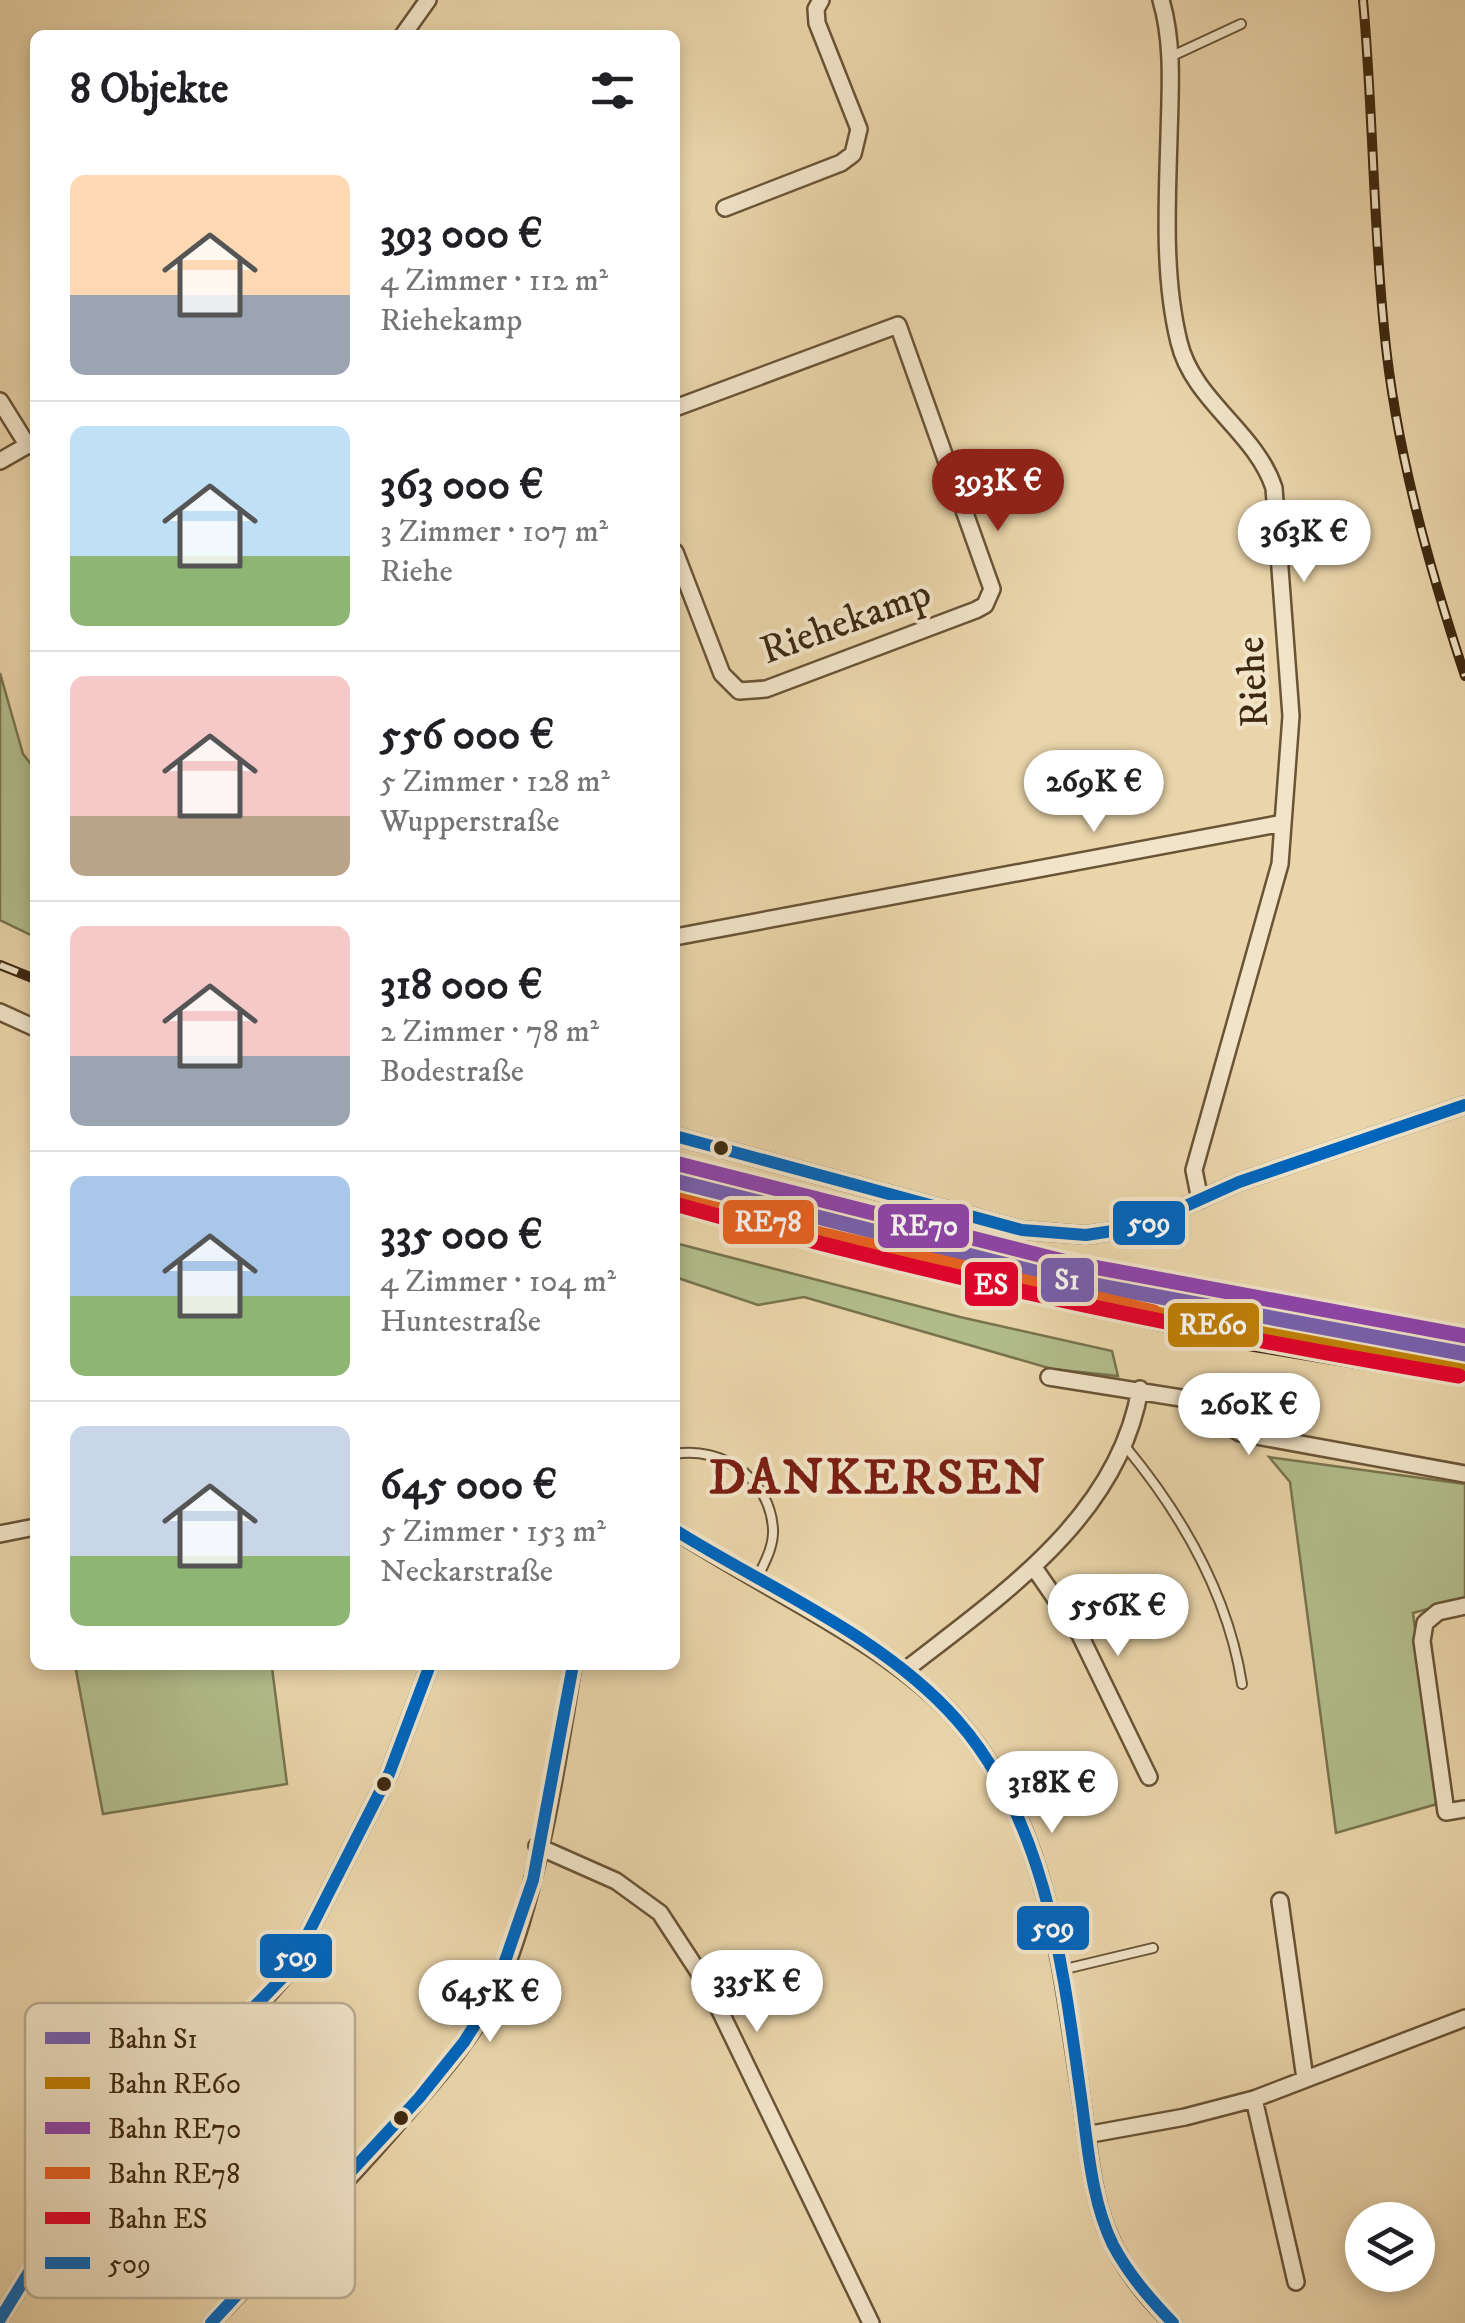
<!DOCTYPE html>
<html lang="de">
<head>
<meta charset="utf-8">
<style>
  body { margin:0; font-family:"IM FELL DW Pica",serif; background:#f2f2f2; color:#202124; height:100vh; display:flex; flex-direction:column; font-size:38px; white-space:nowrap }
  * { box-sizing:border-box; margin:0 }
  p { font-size:32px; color:#757577 }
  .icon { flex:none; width:55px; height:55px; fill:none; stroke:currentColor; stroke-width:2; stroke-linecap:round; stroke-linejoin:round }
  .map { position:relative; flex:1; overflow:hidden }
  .sheet { position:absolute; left:30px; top:30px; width:650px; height:1640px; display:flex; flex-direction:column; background:#fff; border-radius:15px; box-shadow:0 5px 15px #0003 }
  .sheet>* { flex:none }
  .fabs { position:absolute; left:1345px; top:2202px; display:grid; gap:20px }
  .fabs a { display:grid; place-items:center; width:90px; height:90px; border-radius:50%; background:#fff; box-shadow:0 5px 15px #0003; font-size:50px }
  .price { position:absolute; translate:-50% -85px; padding:0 22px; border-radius:35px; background:#fff; color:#222; font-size:32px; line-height:65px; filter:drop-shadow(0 2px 5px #0008) }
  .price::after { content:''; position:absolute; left:50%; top:60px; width:30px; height:22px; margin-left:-15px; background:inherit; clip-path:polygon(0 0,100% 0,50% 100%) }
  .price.on { background:#8f2418; color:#fff }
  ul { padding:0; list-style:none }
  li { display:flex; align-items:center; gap:30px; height:250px; padding:0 40px }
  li+li { border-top:2px solid #e0e0e0 }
  li span { display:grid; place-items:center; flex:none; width:280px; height:200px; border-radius:15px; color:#555 }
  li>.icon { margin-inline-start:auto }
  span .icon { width:120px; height:120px; fill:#fffc; stroke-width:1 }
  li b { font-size:42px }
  h2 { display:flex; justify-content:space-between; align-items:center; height:120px; padding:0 40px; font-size:42px }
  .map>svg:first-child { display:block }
  .green { fill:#b2be8c; stroke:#78744e; stroke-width:2.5 }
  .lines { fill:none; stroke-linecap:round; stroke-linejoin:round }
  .lane-casing { stroke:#695436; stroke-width:12 }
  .street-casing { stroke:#695436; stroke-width:20 }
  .lane { stroke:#f1e4c8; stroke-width:8 }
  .street { stroke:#f1e4c8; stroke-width:15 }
  .rail-casing { stroke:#3e2910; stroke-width:10 }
  .rail { stroke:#f1e4c8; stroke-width:6; stroke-dasharray:19; stroke-linecap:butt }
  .bus-1-casing { stroke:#f1e4c8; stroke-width:20 }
  .bus-1 { stroke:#0065bd; stroke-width:12 }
  .rail-1-casing { stroke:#f1e4c8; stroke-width:22 }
  .rail-2-casing { stroke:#f1e4c8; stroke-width:22 }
  .rail-3-casing { stroke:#f1e4c8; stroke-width:22 }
  .rail-4-casing { stroke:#f1e4c8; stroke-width:22 }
  .rail-5-casing { stroke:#f1e4c8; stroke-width:22 }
  .rail-1 { stroke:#7760b0; stroke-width:15 }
  .rail-2 { stroke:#c08005; stroke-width:15 }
  .rail-3 { stroke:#8e44ad; stroke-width:15 }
  .rail-4 { stroke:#e96221; stroke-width:15 }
  .rail-5 { stroke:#e4002b; stroke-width:15 }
  .bus-dot { fill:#3e2910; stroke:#f1e4c8; stroke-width:4 }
  .labels { text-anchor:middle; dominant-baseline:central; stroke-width:8; stroke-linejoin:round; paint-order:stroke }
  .street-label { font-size:40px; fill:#3e2910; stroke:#f1e4c8 }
  .district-label { font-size:50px; font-weight:bold; letter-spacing:2.5px; fill:#7a1f14; stroke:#f1e4c8 }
  .key { fill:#f1e4c8; stroke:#bbac91; stroke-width:2.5 }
  .key-label { font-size:28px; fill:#3e2910 }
  .line-badge { stroke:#f1e4c8; stroke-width:4 }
  .badge-label { font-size:28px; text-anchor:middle; font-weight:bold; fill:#fff }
</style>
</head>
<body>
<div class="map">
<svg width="1465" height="2323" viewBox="0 0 1465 2323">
  <rect width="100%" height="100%" fill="#ead5aa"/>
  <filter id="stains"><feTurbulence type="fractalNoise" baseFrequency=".002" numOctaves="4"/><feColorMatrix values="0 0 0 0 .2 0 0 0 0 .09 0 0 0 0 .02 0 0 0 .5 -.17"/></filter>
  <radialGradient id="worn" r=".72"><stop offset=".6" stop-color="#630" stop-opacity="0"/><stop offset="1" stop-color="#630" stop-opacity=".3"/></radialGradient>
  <path class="green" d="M0,673l23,81 12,15v168l-35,-17z
    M675,1243l285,74 152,34 6,25 -66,-7 -248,-72 -46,8 -83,-28z
    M1269,1457l196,27v115l-52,14 24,191 -101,29 -46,-351z
    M75,1665h207l-10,3 15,116 -184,30z"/>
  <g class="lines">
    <g class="lane-casing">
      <path id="lane" d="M1170,57l71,-33
        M1125,1446c58,70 103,148 117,238
        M675,1454c46,-8 95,24 98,75 1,19 -10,36 -17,52
        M1061,1970l92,-22"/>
    </g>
    <g class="street-casing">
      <path id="street" d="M1161,0c13,44 9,91 8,137 -2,67 -6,140 10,205 14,59 77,90 95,146l17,228 -11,148 -86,306 6,30
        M403,35l25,-35
        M725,208l116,-45 12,-9 6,-25 -42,-106 -1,-14 5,-9
        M0,401l28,45
        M675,408l223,-83 94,264 -7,16 -9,5 -210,79 -27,2 -17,-17 -47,-122
        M0,461l35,-20
        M675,937l608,-114
        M0,1012l35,16
        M675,1136l347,94 64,5 53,-8 100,-45 226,-77
        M1049,1377l132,21 59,35 225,41
        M675,1530c88,59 215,113 283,191 90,103 102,240 122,369 15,103 12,155 93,233
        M0,1534l35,-7
        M1035,1569l44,64 70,144
        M1465,1606l-27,6 -13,11 -3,18 24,171 19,-3
        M904,1671c96,-75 214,-153 236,-282
        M537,1846l79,35 44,32 49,75 162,335
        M1280,1901l25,178
        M1254,2099l42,183
        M1086,2135l99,-18 69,-18 211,-81
        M0,2319l85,-138 45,-51 115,-109 44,-50 100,-197 41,-109
        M211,2323c66,-70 134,-138 196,-211 31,-36 64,-73 86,-116 42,-83 65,-237 80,-331"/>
    </g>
    <use href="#lane" class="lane"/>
    <use href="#street" class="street"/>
    <g class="rail-casing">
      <path id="rail" d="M1363,0c10,109 10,219 21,328 11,118 44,236 81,348
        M0,965l35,14
        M800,1215l264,76
        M752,1218l235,71 267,58 157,26
        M1395,1357l70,11"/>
    </g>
    <use href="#rail" class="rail"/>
    <g class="bus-1-casing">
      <path id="bus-1" d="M675,1136l347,94 64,5 53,-8 100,-45 226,-77
        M675,1530c94,59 208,106 282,190 90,102 106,248 124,377 7,49 10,103 32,148 16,30 37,54 60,78
        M0,2319l85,-138 204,-210 100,-197 41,-109
        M211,2323l208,-225 45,-56 29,-46 40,-116 40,-215"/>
    </g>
    <use href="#bus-1" class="bus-1"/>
    <g class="rail-1-casing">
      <path id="rail-1" d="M675,1181l388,98 402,75"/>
    </g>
    <g class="rail-2-casing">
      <path id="rail-2" d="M675,1199l385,97 402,75"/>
    </g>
    <g class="rail-3-casing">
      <path id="rail-3" d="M679,1164l388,98 398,74"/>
    </g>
    <g class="rail-4-casing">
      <path id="rail-4" d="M675,1200l479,112"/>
    </g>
    <g class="rail-5-casing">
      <path id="rail-5" d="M675,1204c258,73 520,128 784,172"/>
    </g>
    <use href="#rail-1" class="rail-1"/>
    <use href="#rail-2" class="rail-2"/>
    <use href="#rail-3" class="rail-3"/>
    <use href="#rail-4" class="rail-4"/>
    <use href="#rail-5" class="rail-5"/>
  </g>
  <g class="bus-dot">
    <circle cx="721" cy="1148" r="9"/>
    <circle cx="384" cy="1784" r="9"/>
    <circle cx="401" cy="2118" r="9"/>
  </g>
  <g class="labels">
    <g class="street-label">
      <text transform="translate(846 623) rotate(-20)">Riehekamp</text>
      <text transform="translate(1254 682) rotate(-93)">Riehe</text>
    </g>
    <g class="district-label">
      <text x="878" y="1478">DANKERSEN</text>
    </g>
  </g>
  <rect x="25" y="2003" width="330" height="295" rx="15" class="key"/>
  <rect x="45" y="2032" width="45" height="12" fill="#7760b0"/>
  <rect x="45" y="2077" width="45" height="12" fill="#c08005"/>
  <rect x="45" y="2122" width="45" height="12" fill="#8e44ad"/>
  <rect x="45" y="2167" width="45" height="12" fill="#e96221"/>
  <rect x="45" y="2212" width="45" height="12" fill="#e4002b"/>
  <rect x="45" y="2257" width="45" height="12" fill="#0065bd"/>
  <g class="key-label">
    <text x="108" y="2048">Bahn S1</text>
    <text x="108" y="2093">Bahn RE60</text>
    <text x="108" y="2138">Bahn RE70</text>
    <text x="108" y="2183">Bahn RE78</text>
    <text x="108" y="2228">Bahn ES</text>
    <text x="108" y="2273">509</text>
  </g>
  <g class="line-badge">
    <rect x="721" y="1198" width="95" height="48" rx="10" fill="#e96221"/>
    <rect x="1111" y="1199" width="76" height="48" rx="10" fill="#0065bd"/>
    <rect x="876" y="1202" width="95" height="48" rx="10" fill="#8e44ad"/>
    <rect x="1039" y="1256" width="57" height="48" rx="10" fill="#7760b0"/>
    <rect x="963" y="1260" width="57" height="48" rx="10" fill="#e4002b"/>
    <rect x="1166" y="1301" width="95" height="48" rx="10" fill="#c08005"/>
    <rect x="1015" y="1904" width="76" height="48" rx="10" fill="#0065bd"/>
    <rect x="258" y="1932" width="76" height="48" rx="10" fill="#0065bd"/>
  </g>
  <g class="badge-label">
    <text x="768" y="1231">RE78</text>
    <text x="1149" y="1232">509</text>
    <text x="924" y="1235">RE70</text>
    <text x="1067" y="1289">S1</text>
    <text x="991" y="1294">ES</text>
    <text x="1213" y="1334">RE60</text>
    <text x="1053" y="1937">509</text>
    <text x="296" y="1966">509</text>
  </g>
  <rect width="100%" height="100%" filter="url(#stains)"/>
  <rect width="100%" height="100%" fill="url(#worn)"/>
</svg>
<div class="fabs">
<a><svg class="icon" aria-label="layers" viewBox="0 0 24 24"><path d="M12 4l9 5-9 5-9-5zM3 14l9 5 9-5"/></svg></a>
</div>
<b class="price on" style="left:998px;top:534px">393K €</b>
<b class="price" style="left:1304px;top:585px">363K €</b>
<b class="price" style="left:1094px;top:835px">269K €</b>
<b class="price" style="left:1249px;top:1458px">260K €</b>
<b class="price" style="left:1118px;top:1659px">556K €</b>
<b class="price" style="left:1052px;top:1836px">318K €</b>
<b class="price" style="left:757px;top:2035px">335K €</b>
<b class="price" style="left:490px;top:2045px">645K €</b>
<section class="sheet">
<h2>8 Objekte<svg class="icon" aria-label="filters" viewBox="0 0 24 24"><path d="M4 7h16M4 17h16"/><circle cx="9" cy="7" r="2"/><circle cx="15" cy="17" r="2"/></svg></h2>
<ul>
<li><span style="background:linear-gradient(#ffd9b3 60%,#9aa5b1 0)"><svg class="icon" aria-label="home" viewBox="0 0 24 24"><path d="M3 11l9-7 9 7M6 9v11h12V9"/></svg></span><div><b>393 000 €</b><p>4 Zimmer · 112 m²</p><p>Riehekamp</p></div></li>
<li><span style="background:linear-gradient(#bfe0f5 65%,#8fb573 0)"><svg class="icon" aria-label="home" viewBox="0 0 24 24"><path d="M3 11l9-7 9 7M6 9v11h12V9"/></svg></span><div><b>363 000 €</b><p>3 Zimmer · 107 m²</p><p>Riehe</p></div></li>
<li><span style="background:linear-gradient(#f6c9c9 70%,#b9a48a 0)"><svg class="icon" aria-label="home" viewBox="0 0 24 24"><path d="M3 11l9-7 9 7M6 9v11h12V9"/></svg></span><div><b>556 000 €</b><p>5 Zimmer · 128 m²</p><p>Wupperstraße</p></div></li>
<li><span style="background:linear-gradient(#f6c9c9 65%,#9aa5b1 0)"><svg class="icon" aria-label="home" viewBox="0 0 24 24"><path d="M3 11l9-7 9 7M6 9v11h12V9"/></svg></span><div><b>318 000 €</b><p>2 Zimmer · 78 m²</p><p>Bodestraße</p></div></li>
<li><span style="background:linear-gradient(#a9c7e8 60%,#8fb573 0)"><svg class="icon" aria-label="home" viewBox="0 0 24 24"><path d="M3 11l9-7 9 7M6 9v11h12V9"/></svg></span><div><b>335 000 €</b><p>4 Zimmer · 104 m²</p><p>Huntestraße</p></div></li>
<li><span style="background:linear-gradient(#c9d6e8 65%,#8fb573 0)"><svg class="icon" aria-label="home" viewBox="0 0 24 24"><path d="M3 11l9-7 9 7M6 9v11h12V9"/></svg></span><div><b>645 000 €</b><p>5 Zimmer · 153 m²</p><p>Neckarstraße</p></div></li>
</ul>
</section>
</div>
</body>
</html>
